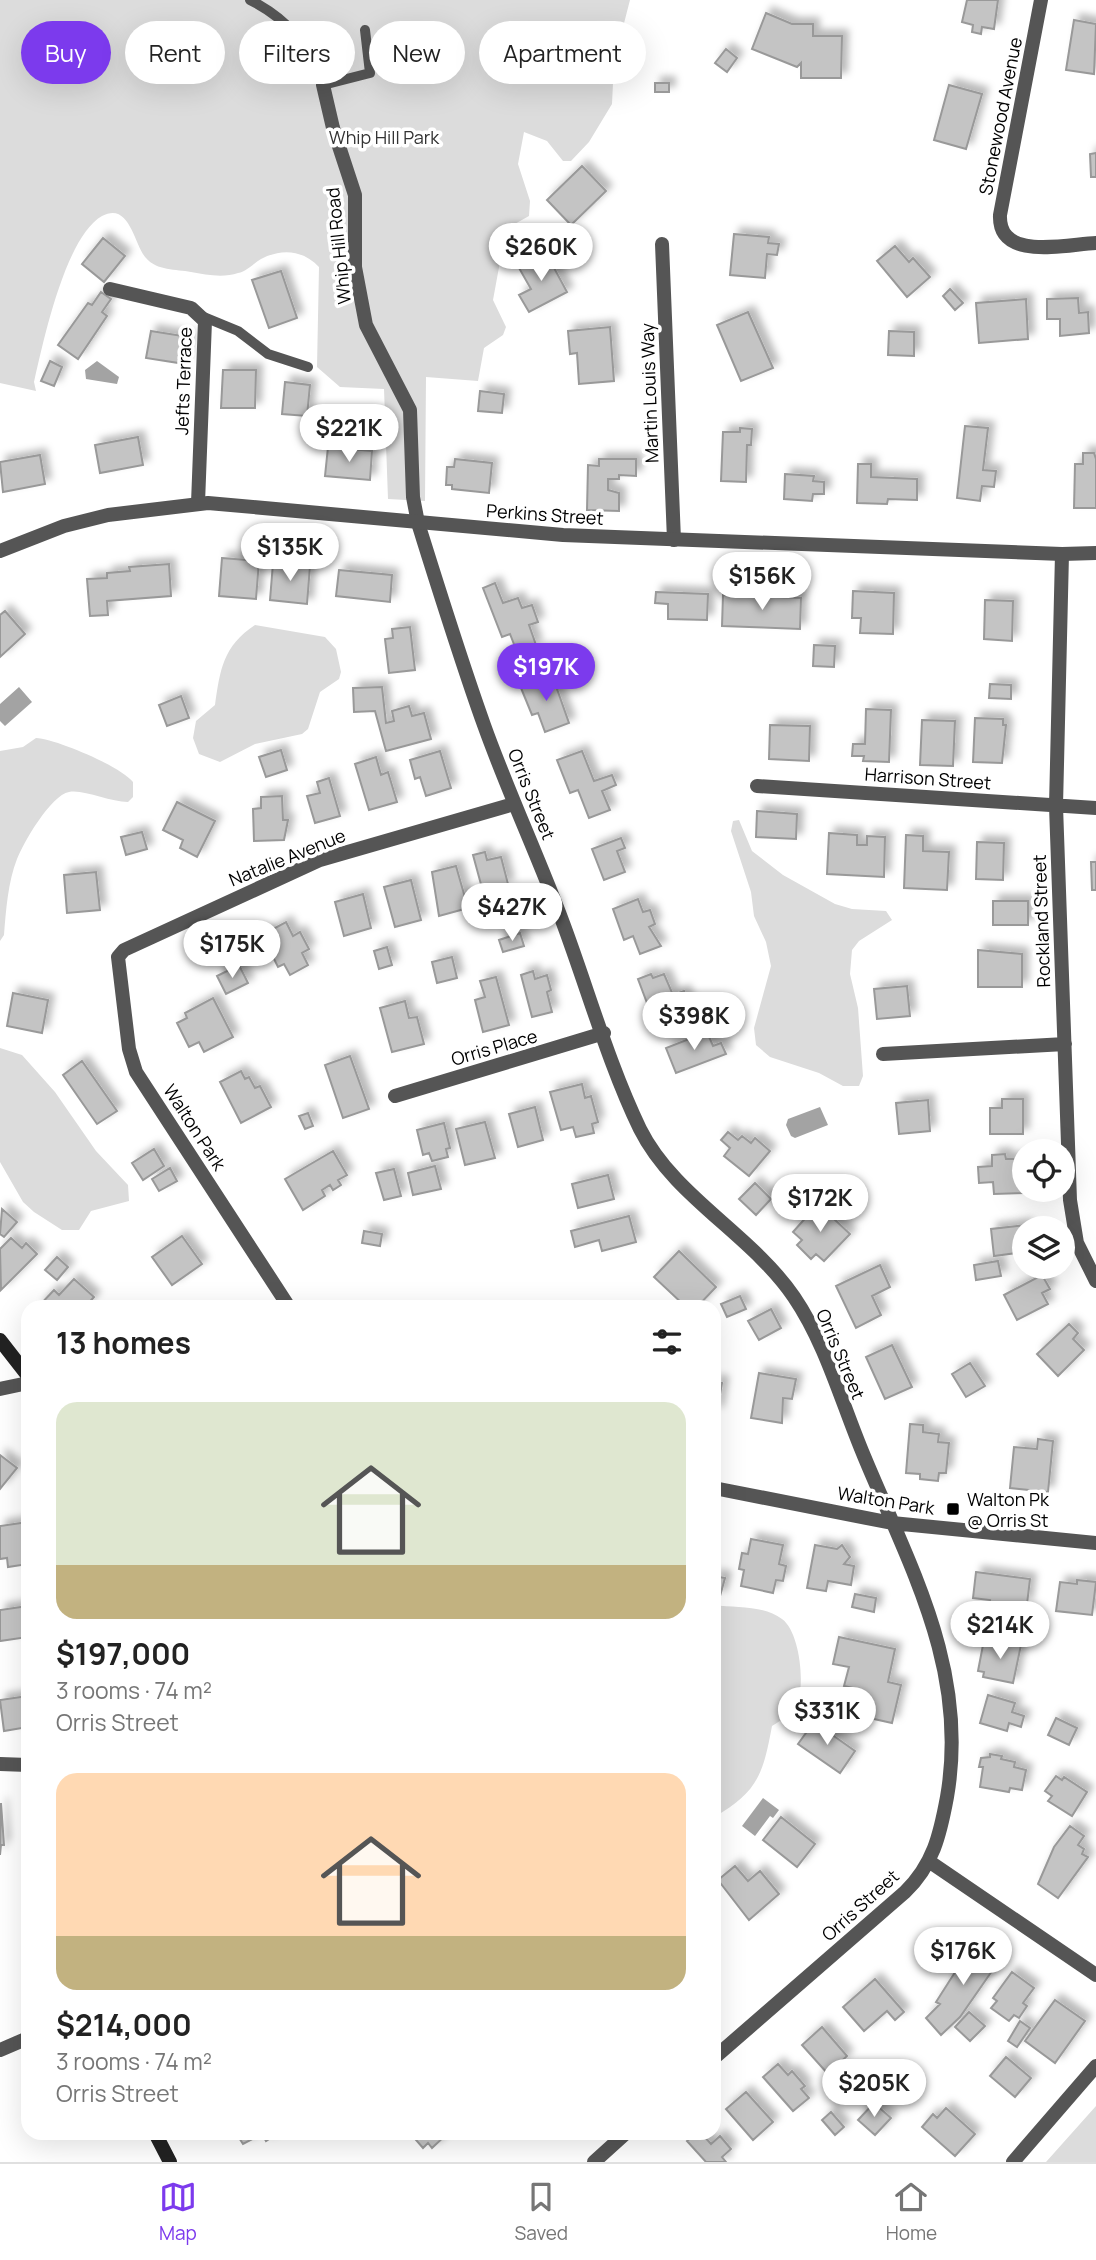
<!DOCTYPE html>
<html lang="en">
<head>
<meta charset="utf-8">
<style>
  body { margin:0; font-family:Manrope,sans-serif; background:#f2f2f2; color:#222; height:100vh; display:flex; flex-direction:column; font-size:26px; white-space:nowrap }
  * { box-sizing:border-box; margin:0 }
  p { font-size:23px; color:#767676 }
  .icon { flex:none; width:38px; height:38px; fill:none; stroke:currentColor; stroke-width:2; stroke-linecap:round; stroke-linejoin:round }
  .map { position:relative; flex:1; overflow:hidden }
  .drawer { position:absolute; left:21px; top:1300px; width:700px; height:840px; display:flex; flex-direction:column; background:#fff; border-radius:21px; box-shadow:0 7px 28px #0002 }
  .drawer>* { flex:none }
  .guide { position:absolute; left:21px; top:21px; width:700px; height:63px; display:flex; gap:14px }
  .tools { position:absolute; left:1012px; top:1139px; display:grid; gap:14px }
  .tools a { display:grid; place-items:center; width:63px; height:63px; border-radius:50%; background:#fff; box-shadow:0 7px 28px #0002; font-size:35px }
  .price { position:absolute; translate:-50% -60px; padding:0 16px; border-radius:24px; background:#fff; color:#222; font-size:23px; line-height:46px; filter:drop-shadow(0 2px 4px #0008) }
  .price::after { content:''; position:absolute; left:50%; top:42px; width:21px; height:16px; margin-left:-10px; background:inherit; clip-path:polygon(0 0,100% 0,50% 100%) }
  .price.selected { background:#7c3aed; color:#fff }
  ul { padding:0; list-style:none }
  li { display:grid; align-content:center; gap:14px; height:371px; padding:0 35px }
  li span { display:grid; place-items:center; height:217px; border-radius:21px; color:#555 }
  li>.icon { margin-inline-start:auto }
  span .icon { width:126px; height:126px; fill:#fffc; stroke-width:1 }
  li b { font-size:30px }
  h2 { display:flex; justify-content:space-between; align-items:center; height:84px; padding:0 35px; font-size:30px }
  .tag { padding:0 24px; border-radius:32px; background:#fff; box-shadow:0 7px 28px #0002; font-size:24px; line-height:63px }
  .tag.selected { background:#7c3aed; color:#fff }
  .menu { display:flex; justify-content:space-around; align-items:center; height:98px; border-top:2px solid #e0e0e0; background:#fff; font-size:19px; color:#767676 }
  .menu a { display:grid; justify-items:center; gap:4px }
  .menu .selected { color:#7c3aed }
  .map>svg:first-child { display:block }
  .green { fill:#dcdcdc }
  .water { fill:#a3a3a3 }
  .building { fill:#c4c4c4; stroke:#999; stroke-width:2; filter:url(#shadow) }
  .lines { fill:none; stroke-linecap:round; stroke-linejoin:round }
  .service { stroke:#555; stroke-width:10 }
  .minor { stroke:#555; stroke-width:14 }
  .tertiary { stroke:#555; stroke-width:14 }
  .secondary { stroke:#222; stroke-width:14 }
  .poi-dot { fill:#000; stroke:#fff; stroke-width:2.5 }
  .labels { text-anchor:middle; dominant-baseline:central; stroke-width:7; stroke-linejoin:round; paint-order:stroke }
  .street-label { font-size:18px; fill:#000; stroke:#fff }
  .park-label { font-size:18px; fill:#333; stroke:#fff }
  .poi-label { font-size:18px; fill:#000; stroke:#fff; text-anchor:start }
</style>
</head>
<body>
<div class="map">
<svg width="1096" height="2162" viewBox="0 0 1096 2162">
  <defs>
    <filter id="shadow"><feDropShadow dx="6" dy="-6" stdDeviation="3.5" flood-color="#0004"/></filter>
  </defs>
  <rect width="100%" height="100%" fill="#fff"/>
  <path class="green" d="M0,0h630l-16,62 -2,42 -23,38 -18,19h-8l-16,-20 -23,-9 -6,32 12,37 -1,15 -23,13 -13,71 13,27 -3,8 -19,13 -6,33 -52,-4 -1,124 -37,-2 -4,-110 -44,-2 -23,-20 2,-100c-16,-17 -37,-19 -58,-8 -7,4 -14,12 -23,14 -14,5 -32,2 -47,-1 -15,-3 -34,-1 -45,-14 -12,-13 -16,-57 -44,-42 -37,21 -59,127 -68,166l2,9 -36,-8z
    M255,625l70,12 11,12 5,23 -2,7 -19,13 -12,37 -6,5 -47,10 -35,18 -21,-8 -6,-16 3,-17 19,-16c5,-35 8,-59 40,-80z
    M36,738c20,1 84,28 97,44v15l-5,5c-18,0 -45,-13 -59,-10 -18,3 -46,51 -52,67 -9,23 -11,51 -13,76l-4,6v-190l23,-4z
    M739,820l13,31 31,24 52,29 17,5 34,2 6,9 -33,21 -7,9 -2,24 8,34 5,68 -4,10h-16l-24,-13 -49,-16 -14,-12 -2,-17 17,-62 -5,-24 -12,-26 -3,-24 -20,-61 2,-10z
    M0,1048l22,7 33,37 41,59 32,34 1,16 -38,10 -12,19h-17l-28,-18 -11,-10 -23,-40z
    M714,1605c22,3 49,0 68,14 17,12 23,62 16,81 -4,13 -15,19 -26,26 -9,48 -14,66 -58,91z
    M1096,2106v56h-50z"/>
  <path class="water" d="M97,361l22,16 -2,7 -31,-5 -1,-9z
    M19,687l13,15 -27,24 -5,-5v-17z
    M820,1107l8,18 -33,13 -4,-2 -5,-11 2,-6z
    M763,1798l16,12 -6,8 -3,-2 -15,20 -13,-10z"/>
  <path class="building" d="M967,0h31l-4,29 -12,-2 -1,7 -9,-2 1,-7 -11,-3z
    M766,13l26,11h21v12h29l-1,42h-40v-15l-4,4 -45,-18z
    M1074,20l22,4 -2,50 -28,-4z
    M726,49l11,9 -10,14 -12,-9z
    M655,83h14v9h-14z
    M949,85l33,9 -16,55 -32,-9z
    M1096,153v24h-5l-1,-23z
    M582,166l24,25 -35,34 -24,-25z
    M734,234l35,3 -1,6 11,1 -2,11 -10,-1 -2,24 -35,-3z
    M103,238l22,18 -21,26 -22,-18z
    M895,246l14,16 4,-4 17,19 -23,20 -30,-36z
    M546,253l21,39 -38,20 -10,-17 12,-6 -12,-21z
    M281,271l16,47 -28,10 -17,-48z
    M950,289l13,14 -8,7 -12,-14z
    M101,292l10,7 -9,13 5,4 -29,43 -20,-14 30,-42 4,2z
    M1078,298l1,15 9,-1 1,21 -29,3v-17h-13v-20z
    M1026,299l2,40 -49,4 -3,-40z
    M748,312l25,56 -32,13 -24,-56z
    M610,327l4,54 -35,3 -2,-31 -7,1 -2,-23z
    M151,331l38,6 -4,27 -39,-6z
    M889,331l25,1v24l-26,-1z
    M50,361l12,6 -8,19 -13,-5z
    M223,370h33l-1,38h-34z
    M285,382l25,3 -3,31 -25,-2z
    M480,391l24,3 -2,19 -24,-2z
    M965,426l23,2 -5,42 13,1 -2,16 -12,-1 -2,15 -23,-3z
    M740,428l12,1 -1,16h-4l-1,37 -25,-1 2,-49h17z
    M138,437l5,28 -43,8 -5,-28z
    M328,447l44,4 -2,29 -45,-4z
    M1083,453h11l2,6v49h-22l1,-44h8z
    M40,455l5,29 -42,8 -3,-30z
    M455,459l37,4 -3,30 -37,-4v-4h-6l1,-18h7z
    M599,459h37v17l-17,-1v4h-11v11l11,3v18l-32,-1 1,-45 11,1z
    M858,464h13v13l46,2v21l-29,-1 -1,5 -30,-1z
    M785,474l29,2 -1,5 11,1v12h-11l-1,7 -28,-2z
    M222,558l37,3 -3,38 -37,-3z
    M273,563l37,3 -3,38 -37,-4z
    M169,564l2,32 -64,5 1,14 -18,1 -3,-37 20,-1v-5l23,-2 -1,-4z
    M339,570l53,5 -2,27 -54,-6z
    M495,583l8,20 15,-5 4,10 10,-3 6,17 -9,3 7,20 -19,7 -7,-18 -8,3 -19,-49z
    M853,591l41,2 -1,41 -33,-1 1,-15h-9z
    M656,592l52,2 -1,26 -39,-1v-15l-13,-1z
    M723,595l78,3 -1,31 -78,-3z
    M985,600l28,1 -1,40 -28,-2z
    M5,611l20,23 -25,23v-42z
    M410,627l5,43 -26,3 -4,-34 8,-1 -1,-9z
    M814,645l21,1 -1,21 -21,-1z
    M556,675l5,12 -4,2 12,34 -24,9 -7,-19 -6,2 -11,-27z
    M990,684l21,1v14l-22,-1z
    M382,687l4,36 8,-2 -2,-10 17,-5 3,10 12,-3 7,26 -45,12 -11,-40 -21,1 -1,-24z
    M181,696l8,22 -22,8 -8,-21z
    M866,709l25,1 -2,52 -26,-1 1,-5h-12l1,-12h12z
    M975,718l28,1v6h3l-4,38 -29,-1z
    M922,720l33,1 -2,45 -33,-1z
    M770,725l40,1 -1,35 -40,-2z
    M281,750l6,20 -21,7 -7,-20z
    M440,751l11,37 -25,8 -6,-19 -5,2 -5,-19z
    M582,751l12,30 18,-6 4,10 -14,6 8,19 -21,8 -11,-28 -8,3 -13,-33z
    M376,757l5,18 7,-3 9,30 -28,8 -14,-46z
    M329,778l11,38 -25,7 -8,-27 13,-3 -3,-11z
    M282,796l1,24h5l-4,20 -30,1 -1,-32 8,-1v-11z
    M177,802l38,19 -18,36 -17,-9 3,-8 -20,-10z
    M757,811l40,3 -1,25 -40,-2z
    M142,832l5,17 -21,6 -5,-18z
    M829,833l28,2v10h10v-9l18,1 -1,40 -57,-3z
    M906,835l17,1v15l26,1 -2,38 -43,-2z
    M621,838l4,10 -8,3 8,21 -21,8 -12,-31z
    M977,842l27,1 -1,37 -27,-1z
    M485,852l2,8 14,-3 7,27 -13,4 3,8 -13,3 -12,-44z
    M1091,862h5v28h-4z
    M456,866l12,42 -29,8 -7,-44z
    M96,872l4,38 -33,3 -3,-38z
    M411,880l10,40 -26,7 -11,-40z
    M363,894l8,34 -27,8 -9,-34z
    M638,899l5,13 7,-2 5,14 -6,3 12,19 -21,8 -7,-18 -9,4 -11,-31z
    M993,901h35v24h-35z
    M286,922l7,14 7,-4 9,17 -7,4 6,12 -18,10 -6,-11 -6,3 -16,-32z
    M520,933l4,13 -21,6 -4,-12z
    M387,947l5,18 -13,4 -5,-18z
    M978,950l44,4v33h-44z
    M452,957l5,21 -20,5 -5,-21z
    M239,965l9,18 -22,11 -9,-18z
    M533,971l2,8 12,-4 4,15 -4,2 5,20 -20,5 -11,-42z
    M651,974l2,4 11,-4 9,21 11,-4 8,23 -26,10 -6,-17 -10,4 -12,-32z
    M496,977l13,48 -26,7 -8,-32 10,-3 -5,-16z
    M907,986l3,30 -33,3 -3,-30z
    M13,993l35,7 -6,33 -35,-7z
    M213,998l20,39 -29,15 -5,-10 -10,5 -12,-24 10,-5 -2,-5z
    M405,1001l4,17 8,-1 7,27 -32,8 -12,-44z
    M707,1032l6,14 8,-3 5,11 -50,19 -10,-25z
    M350,1056l19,53 -26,9 -18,-53z
    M82,1061l35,50 -20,13 -34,-49z
    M241,1071l4,8 4,-2 6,11 5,-2 11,21 -30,16 -21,-41z
    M582,1084l3,14 6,-2 7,26 -6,2 2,9 -18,4 -3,-10 -12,3 -11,-38z
    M1002,1099h21v35h-33v-26h12z
    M928,1100l2,31 -31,3 -3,-31z
    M535,1107l8,33 -25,7 -9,-33z
    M308,1113l5,13 -8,3 -6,-13z
    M485,1122l10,36 -30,7 -9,-36z
    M444,1123l6,25 -4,1 2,8 -16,4 -3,-8 -6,2 -6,-25z
    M728,1132l10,8 4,-4 9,7 4,-5 15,13 -21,25 -25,-20 6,-8 -9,-8z
    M154,1149l10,17 -21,14 -11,-17z
    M333,1151l14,24 -9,5 3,5 -8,5 -3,-5 -8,5 3,6 -22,14 -18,-31z
    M1005,1154l1,5h17l1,34 -30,1 -1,-12 -14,1 -1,-16 14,-1v-11z
    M435,1166l6,23 -28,6 -5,-22z
    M170,1168l7,13 -18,10 -7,-12z
    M394,1169l7,27 -17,4 -8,-27z
    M608,1175l6,24 -36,9 -6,-24z
    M755,1183l16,16 -15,16 -17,-16z
    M818,1204l32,30 -26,27 -8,-7 -5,5 -14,-14 5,-5 -9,-8z
    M2,1209l15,13 -13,15 -4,-3z
    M629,1216l7,26 -34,9 -3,-11 -24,7 -4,-16z
    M1026,1225l-2,27 -30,4 -3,-27z
    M364,1231l18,3 -2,12 -18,-3z
    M182,1236l20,28 -30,21 -20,-28z
    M11,1238l11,10 4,-5 11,11 -36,36 -1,-41z
    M679,1251l37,36 -19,20h-11l-32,-30z
    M57,1257l11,10 -11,13 -12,-10z
    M998,1261l3,15 -25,4 -2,-15z
    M880,1265l10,22 -18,9 9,19 -25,13 -20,-42z
    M1042,1275l8,14 -8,4 6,11 -31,16 -13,-25z
    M74,1279l20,18 -9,10h-47l16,-17 5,5z
    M740,1296l6,13 -19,8 -6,-13z
    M771,1309l10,19 -22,12 -11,-19z
    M1069,1324l9,9 -5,6 11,11 -26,26 -21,-22z
    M892,1345l20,42 -27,12 -19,-42z
    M970,1363l15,23 -19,11 -14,-23z
    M759,1373l37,6 -4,20 -9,-1 -1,25 -31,-5z
    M714,1381l8,2 -5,29h-3z
    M910,1424l13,1v7l16,2 -1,8 11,1 -3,30h-7l-1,8 -18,-2v-5l-14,-1z
    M1038,1439l15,2 -5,51 -38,-4 4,-41 23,2z
    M0,1455l17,13 -17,21z
    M28,1522v42l-20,3 -1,-9 -7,1v-33z
    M751,1539l32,6 -4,19 7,2 -3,15 -7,-1 -3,13 -32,-7 3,-16 -5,-1 3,-16 6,1z
    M815,1545l22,4 5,-4 8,12 -6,7 10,2 -3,19 -23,-4 -2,10 -19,-3z
    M976,1572l54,7 -3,25 -10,-1 -2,9 6,1 -2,11 -32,-4 3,-20 -17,-2z
    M714,1576l11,2 -5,18 -6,-1z
    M1077,1580l19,2 -4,33 -36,-4 4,-29 17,2z
    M855,1594l21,4 -2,14 -22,-5z
    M28,1606v31l-28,4v-31z
    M839,1637l56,12 -7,33 13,3 -9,38 -45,-10 6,-25 -9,-2 5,-19 -16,-3z
    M1004,1641l17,4 -8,38 -30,-6 1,-5 -6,-1 5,-26h20z
    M988,1695l27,8 -3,9 12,4 -3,11 -12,-4 -2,8 -27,-8z
    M28,1696v31l-24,4 -4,-31z
    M1056,1718l21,10 -8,17 -21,-10z
    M814,1722l41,29 -15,22 -42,-29z
    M990,1754l12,2 -1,3 14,3 -1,5 12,3 -4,20 -12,-2 -1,4 -29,-5 3,-20h-4l2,-9 9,-1z
    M1056,1776l6,4 2,-3 23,15 -15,24 -24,-15 4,-5 -7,-5z
    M1,1803l3,42h-3l-1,10z
    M781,1817l34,27 -18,23 -34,-27z
    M1070,1826l14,10 -6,9 6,4 -2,5 6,3 -30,41 -20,-14 16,-37z
    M735,1866l13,15 12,-10 19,23 -30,26 -31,-40z
    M975,1941l26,17 -41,59 -19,18 -15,-17 14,-14 -4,-2z
    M1012,1972l22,16 -11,15 4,3 -8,12 -5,-3 -5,6 -18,-13 6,-7 -4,-3z
    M875,1979l29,33 -9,8 -8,-9 -23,20 -21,-24z
    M1055,2000l30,21 -30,42 -30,-22z
    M969,2012l16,14 -15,15 -15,-14z
    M1020,2021l10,7 -13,19 -9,-6z
    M822,2027l25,29 -19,18 -26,-29z
    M1006,2057l25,21 -16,19 -25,-21z
    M778,2064l10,11 4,-4 13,15 -4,3 8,9 -16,13 -30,-34z
    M746,2092l27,30 -20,18 -27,-31z
    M874,2103l17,15 -16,17 -17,-15z
    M946,2108l29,26 -20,22 -33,-29 11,-13 4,4z
    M831,2112l13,15 -9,8 -13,-15z
    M236,2133h42l-12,8 -4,-7 -19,10z
    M410,2133h38l-16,15 -4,-5 -5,5z
    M696,2133h9l-2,2 8,9 9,-8 11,13 -9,8 4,5h-20l-19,-21z"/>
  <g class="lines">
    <path class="service" d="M250,0c38,19 59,45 73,85l47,-12 -5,-43
      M204,317l34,14 30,23 40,13"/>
    <path class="minor" d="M1041,0l-41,215c-2,47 67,29 96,28
      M323,85l10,43 22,67v72l11,58 44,85 3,87 5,26c21,67 42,135 66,202 24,67 54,131 79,198 25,67 46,142 77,206 34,68 111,105 154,168 32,47 48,107 70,159 47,113 105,215 83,341 -7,38 -14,68 -42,95l-191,166
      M662,244l12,296
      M110,289l81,19 14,13 -7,182
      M1062,554l-6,252 14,394 7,43 19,38
      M757,786l339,22
      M883,1054l182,-10
      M395,1096l209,-63
      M289,1307l-153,-235 -7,-23 -11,-92 6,-7 196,-90 194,-56
      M0,1389l28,-6
      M714,1488l178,35 204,20
      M0,1764l28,1
      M930,1862l166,113
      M0,2050l28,-12
      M594,2162l32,-29
      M1013,2162l83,-96"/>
    <path class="tertiary" d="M0,551l64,-25 44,-11 100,-12 355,32 499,19 34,-1"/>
    <path class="secondary" d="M0,1340l28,36
      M155,2133l15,29"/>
  </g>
  <rect class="poi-dot" x="946" y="1502" width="14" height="14" rx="3.5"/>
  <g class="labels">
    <g class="street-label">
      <text transform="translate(1000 116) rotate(-79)">Stonewood Avenue</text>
      <text transform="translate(338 246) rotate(-96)">Whip Hill Road</text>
      <text transform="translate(183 381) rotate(-88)">Jefts Terrace</text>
      <text transform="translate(649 393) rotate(-92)">Martin Louis Way</text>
      <text transform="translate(545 514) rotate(4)">Perkins Street</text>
      <text transform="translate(928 778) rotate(4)">Harrison Street</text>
      <text transform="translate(532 794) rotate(68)">Orris Street</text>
      <text transform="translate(287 857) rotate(-22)">Natalie Avenue</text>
      <text transform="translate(1041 921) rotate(-92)">Rockland Street</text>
      <text transform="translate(494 1047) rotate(-16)">Orris Place</text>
      <text transform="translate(195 1127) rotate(57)">Walton Park</text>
      <text transform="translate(841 1354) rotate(67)">Orris Street</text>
      <text transform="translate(886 1500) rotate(9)">Walton Park</text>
      <text transform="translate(860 1905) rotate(-42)">Orris Street</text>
    </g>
    <g class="park-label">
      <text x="384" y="137">Whip Hill Park</text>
    </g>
    <g class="poi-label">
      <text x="967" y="1499">Walton Pk<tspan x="967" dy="21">@ Orris St</tspan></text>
    </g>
  </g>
</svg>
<div class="tools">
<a><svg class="icon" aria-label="locate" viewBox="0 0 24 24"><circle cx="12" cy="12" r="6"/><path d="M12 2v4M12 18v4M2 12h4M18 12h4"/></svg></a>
<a><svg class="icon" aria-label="layers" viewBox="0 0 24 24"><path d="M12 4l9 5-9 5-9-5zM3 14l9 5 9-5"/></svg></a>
</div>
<b class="price" style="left:541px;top:283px">$260K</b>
<b class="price" style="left:349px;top:464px">$221K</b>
<b class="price" style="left:290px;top:583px">$135K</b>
<b class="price" style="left:762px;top:612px">$156K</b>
<b class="price selected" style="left:546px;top:703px">$197K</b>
<b class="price" style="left:512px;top:943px">$427K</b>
<b class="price" style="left:232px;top:980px">$175K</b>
<b class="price" style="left:694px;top:1052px">$398K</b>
<b class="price" style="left:820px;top:1234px">$172K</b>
<b class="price" style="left:1000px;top:1661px">$214K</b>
<b class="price" style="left:827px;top:1747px">$331K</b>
<b class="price" style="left:963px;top:1987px">$176K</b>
<b class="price" style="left:874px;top:2119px">$205K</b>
<div class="guide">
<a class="tag selected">Buy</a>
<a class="tag">Rent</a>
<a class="tag">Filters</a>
<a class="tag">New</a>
<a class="tag">Apartment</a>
</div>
<section class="drawer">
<h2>13 homes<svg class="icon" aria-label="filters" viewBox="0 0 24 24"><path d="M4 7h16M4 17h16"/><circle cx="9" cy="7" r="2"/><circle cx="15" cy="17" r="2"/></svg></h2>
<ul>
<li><span style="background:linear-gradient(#dfe7d0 75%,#c2b280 0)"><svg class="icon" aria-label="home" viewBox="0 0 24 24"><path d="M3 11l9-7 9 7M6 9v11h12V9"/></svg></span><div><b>$197,000</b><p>3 rooms · 74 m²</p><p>Orris Street</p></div></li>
<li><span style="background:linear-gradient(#ffd9b3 75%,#c2b280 0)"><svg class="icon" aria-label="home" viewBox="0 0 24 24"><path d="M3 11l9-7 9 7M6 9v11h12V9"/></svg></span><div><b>$214,000</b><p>3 rooms · 74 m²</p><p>Orris Street</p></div></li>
</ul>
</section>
</div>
<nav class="menu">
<a class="selected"><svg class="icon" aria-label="map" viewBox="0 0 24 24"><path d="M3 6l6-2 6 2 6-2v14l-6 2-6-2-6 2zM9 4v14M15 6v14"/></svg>Map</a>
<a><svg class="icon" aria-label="saved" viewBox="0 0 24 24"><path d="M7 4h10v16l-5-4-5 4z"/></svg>Saved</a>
<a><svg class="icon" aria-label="home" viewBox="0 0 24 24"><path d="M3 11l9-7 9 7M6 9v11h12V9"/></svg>Home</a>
</nav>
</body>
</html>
